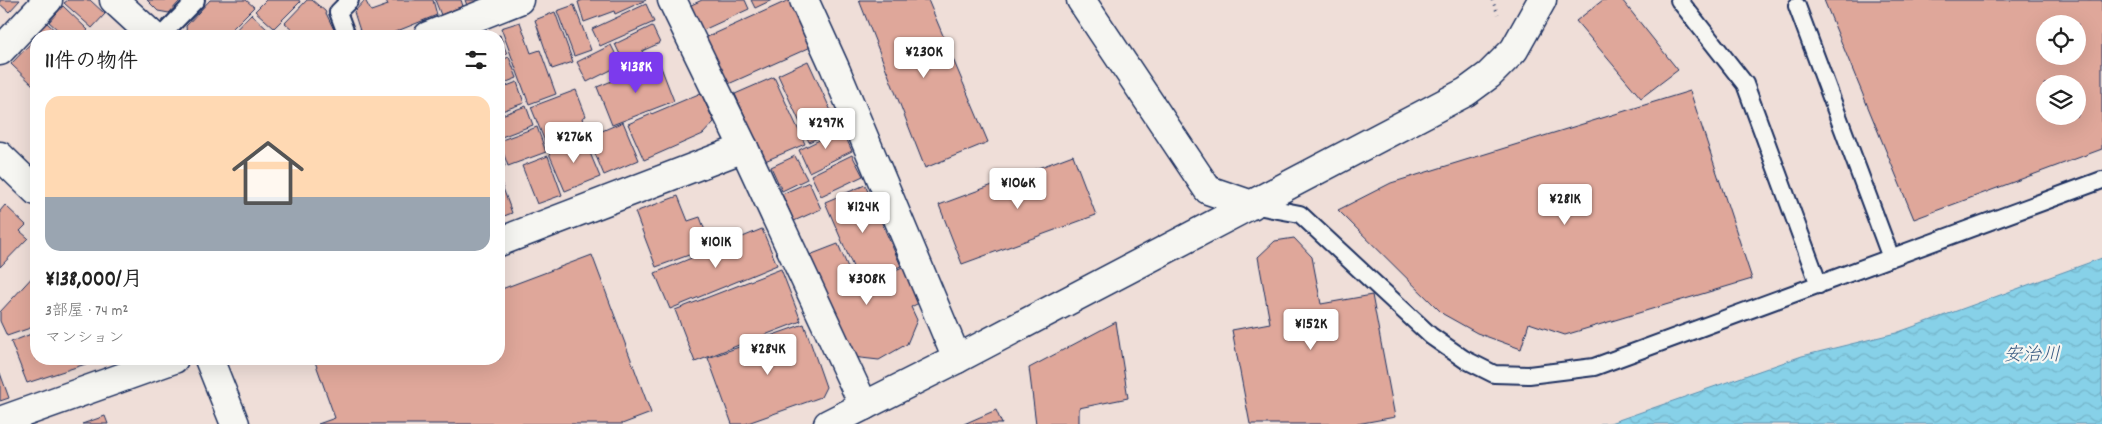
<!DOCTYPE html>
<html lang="ja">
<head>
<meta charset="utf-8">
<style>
  body { margin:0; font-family:Dekko,"Klee One",sans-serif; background:#f2f2f2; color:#222; height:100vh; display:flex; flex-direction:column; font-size:19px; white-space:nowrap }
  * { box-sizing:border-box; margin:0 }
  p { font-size:16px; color:#767676 }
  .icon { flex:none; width:28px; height:28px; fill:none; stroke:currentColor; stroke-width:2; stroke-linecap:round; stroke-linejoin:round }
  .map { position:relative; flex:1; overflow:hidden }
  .panel { position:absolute; left:30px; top:30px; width:475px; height:335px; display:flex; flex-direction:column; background:#fff; border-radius:20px; box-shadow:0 5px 20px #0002 }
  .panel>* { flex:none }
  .tools { position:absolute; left:2036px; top:15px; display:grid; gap:10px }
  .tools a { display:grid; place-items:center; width:50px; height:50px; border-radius:50%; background:#fff; box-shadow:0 5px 20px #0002; font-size:25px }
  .price { position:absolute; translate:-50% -42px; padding:0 11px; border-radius:5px; background:#fff; color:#222; font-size:16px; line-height:32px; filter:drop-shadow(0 1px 2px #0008) }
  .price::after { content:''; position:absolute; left:50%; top:30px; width:15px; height:11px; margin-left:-8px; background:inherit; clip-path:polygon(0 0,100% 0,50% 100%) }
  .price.selected { background:#7c3aed; color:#fff }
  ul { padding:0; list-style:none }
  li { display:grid; align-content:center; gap:10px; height:265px; padding:0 15px }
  li span { display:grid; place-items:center; height:155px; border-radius:15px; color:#555 }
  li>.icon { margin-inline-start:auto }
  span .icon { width:90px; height:90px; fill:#fffc; stroke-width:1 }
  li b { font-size:21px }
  h2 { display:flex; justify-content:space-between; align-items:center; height:60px; padding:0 15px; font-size:21px }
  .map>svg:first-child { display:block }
  .water { fill:url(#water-waves); stroke:#5c90b1 }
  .building { fill:#dfa79a; stroke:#1b2f5e; fill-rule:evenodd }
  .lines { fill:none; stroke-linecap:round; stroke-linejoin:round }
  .lane-casing { stroke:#1b2f5e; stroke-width:20 }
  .street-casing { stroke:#1b2f5e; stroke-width:31 }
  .secondary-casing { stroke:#1b2f5e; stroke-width:31 }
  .path { stroke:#1b2f5e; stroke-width:3; stroke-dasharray:1 4; stroke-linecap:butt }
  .lane { stroke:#f6f6f2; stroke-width:16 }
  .street { stroke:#f6f6f2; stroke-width:28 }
  .secondary { stroke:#f6f6f2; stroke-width:28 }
  .labels { text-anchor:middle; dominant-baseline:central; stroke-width:4.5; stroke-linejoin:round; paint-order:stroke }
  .water-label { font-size:19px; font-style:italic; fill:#365880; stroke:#f6f6f2 }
</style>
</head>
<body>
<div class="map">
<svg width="2102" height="424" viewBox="0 0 2102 424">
  <defs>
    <pattern id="water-waves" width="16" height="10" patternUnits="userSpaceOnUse" patternTransform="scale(1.25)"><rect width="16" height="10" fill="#87d1e8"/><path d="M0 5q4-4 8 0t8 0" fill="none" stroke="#74b4c9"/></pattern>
  </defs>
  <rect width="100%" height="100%" fill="#efded8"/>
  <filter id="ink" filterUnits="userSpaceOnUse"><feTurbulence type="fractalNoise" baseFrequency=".02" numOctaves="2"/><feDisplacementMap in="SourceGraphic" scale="10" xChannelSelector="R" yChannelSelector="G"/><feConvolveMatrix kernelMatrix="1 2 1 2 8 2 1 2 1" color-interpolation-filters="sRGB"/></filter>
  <g filter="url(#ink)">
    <path class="water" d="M2102,258v166h-502l10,-1 192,-67 94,-23z"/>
    <path class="building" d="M0,0h20l-11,12 -9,-8z
      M68,0h22l15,14 -13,14 -28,-25z
      M147,0h34l-12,13 -11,-2z
      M210,0h36l8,7 -29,29h-38l-1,-10z
      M266,0h33l1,2 -26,26 -19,-17z
      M307,0h5l13,11 12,25h-37l-15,-13z
      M365,0l6,11 17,-6 -2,-5h47l4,15 -52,21h-20l-4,-2 -7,-22z
      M435,0h26l2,6 -22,9z
      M465,0h22l-19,8z
      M583,0h63l-31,14 -1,-3 -30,11 -6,-20z
      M702,0h43l4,9 -50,23 -12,-25z
      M751,0h21l-17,8z
      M789,0l22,47 -87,39 -21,-47z
      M859,0h69l60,142 -63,26z
      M1603,0h19l56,70 -37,28 -65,-77z
      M1824,0h278v149l-188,70zM2045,24h33v32h-33zM2045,84h33v32h-33z
      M646,4l8,18 -54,24 -8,-17z
      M574,5l17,45 -17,6 -17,-45z
      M63,6l25,24 -6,6h-17l-16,-14z
      M555,12l18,50 -21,7 -17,-49z
      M251,14l18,17 -5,5h-34z
      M520,22l11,31 9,-3 16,44 -27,10 -28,-76z
      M47,23l14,13h-25v5l-3,-4z
      M652,26l8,17 -18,8 3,5 -20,9 -10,-21z
      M500,35l7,19 -8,3v-21h-4z
      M32,42l4,4v38l-2,2 -23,-22z
      M611,45l10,20 -34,17 -10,-20z
      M509,57l8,21 -18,7v-24z
      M808,61l31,67 -30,14 -31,-67z
      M659,62l15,39 -62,24 -15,-38z
      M774,77l31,67 -40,17 -30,-67z
      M517,82l7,21 -25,9v-23z
      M576,90l10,26 -4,2 4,11 -40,15 -15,-37z
      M1690,91l62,188 -187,56 -36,-12 -8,26 -44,-16 -34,-19 -105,-104 53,-27z
      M701,93l13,29 -11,12 -59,26 -16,-36z
      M526,106l7,19 -34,13v-22z
      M623,122l16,38 -35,15 -16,-38z
      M537,127l9,25 -38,14 -9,-25z
      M842,129l10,22 -43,21 -10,-22z
      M583,136l17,41 -35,14 -17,-40z
      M499,149l6,17 -6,2z
      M852,155l11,21 -42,20 -10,-21z
      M1073,155l23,60 -134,49 -23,-59z
      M548,156l14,39 -25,9 -15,-38z
      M795,156l12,23 -25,12 -11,-24z
      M499,177l13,36 -13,5z
      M809,182l12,27 -27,12 -12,-27z
      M865,185l36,81 -41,17 -35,-81z
      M678,196l10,25 12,-4 11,30 -55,20 -21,-55z
      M5,205l21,20 -6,6 8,7 -28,29v-56z
      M762,229l15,36 -107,44 -15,-36z
      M1294,238l18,19 9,47 51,-9 23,122 -38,7h-107l-18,-94 38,-7 -12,-66 17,-16z
      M838,244l18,42 49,-20 14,37 -8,4 6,13 -10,24 -28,16 -27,-3 -45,-101z
      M592,255l59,158 -29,11h-304l17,-6 -21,-59h185v-69z
      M781,269l20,52 -106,41 -20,-52z
      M36,273v53l-29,10 -7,-15v-9z
      M1116,322l12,76 -49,10v16h-43l-7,-56z
      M804,324l22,63 -5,10 -76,27h-13l-24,-66z
      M36,332v27h65l-74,24 -16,-41z
      M0,373l9,25 -9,3z
      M996,410l6,14h-38z
      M105,416l3,8h-26z"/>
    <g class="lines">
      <g class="lane-casing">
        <path id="lane" d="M1679,0l66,84 74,201
          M1797,6l94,252
          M161,36l35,-36
          M347,36l-9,-24 12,-12
          M1252,205l48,9 131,122 33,23 30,15 35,1 65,-8 508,-187"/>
      </g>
      <g class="street-casing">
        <path id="street" d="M114,0l39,36
          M672,0l72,148 120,258
          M804,0l30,66 123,293
          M428,36l91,-36
          M0,421l174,-62"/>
      </g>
      <g class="secondary-casing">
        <path id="secondary" d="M1081,0l127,190 44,15
          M0,51l48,-51
          M0,156l36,35
          M499,242l245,-94
          M209,359l26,65
          M828,424l129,-65 509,-267 23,-17 25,-25 28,-50"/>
      </g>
      <path class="path" d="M1492,0l6,14"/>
      <use href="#lane" class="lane"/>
      <use href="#street" class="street"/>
      <use href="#secondary" class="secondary"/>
    </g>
  </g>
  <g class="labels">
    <g class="water-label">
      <text x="2032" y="356">安治川</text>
    </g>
  </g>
</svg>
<div class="tools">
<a><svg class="icon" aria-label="locate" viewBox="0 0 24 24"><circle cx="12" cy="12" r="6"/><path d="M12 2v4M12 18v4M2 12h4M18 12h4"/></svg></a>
<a><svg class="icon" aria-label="layers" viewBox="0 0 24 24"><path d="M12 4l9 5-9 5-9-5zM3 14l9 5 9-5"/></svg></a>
</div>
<b class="price" style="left:924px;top:79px">¥230K</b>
<b class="price selected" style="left:636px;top:94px">¥138K</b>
<b class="price" style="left:826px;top:150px">¥297K</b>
<b class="price" style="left:574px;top:164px">¥276K</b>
<b class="price" style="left:1018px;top:210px">¥106K</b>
<b class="price" style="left:1565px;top:226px">¥281K</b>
<b class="price" style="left:863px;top:234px">¥124K</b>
<b class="price" style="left:716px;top:269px">¥101K</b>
<b class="price" style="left:867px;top:306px">¥308K</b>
<b class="price" style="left:1311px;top:351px">¥152K</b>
<b class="price" style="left:768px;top:376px">¥284K</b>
<section class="panel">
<h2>11件の物件<svg class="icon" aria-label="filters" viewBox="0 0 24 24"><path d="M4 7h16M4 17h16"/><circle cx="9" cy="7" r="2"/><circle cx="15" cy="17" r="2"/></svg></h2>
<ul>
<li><span style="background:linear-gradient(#ffd9b3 65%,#9aa5b1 0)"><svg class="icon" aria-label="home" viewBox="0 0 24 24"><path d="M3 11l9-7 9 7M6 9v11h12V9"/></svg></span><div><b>¥138,000/月</b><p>3部屋 · 74 m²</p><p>マンション</p></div></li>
</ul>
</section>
</div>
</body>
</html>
